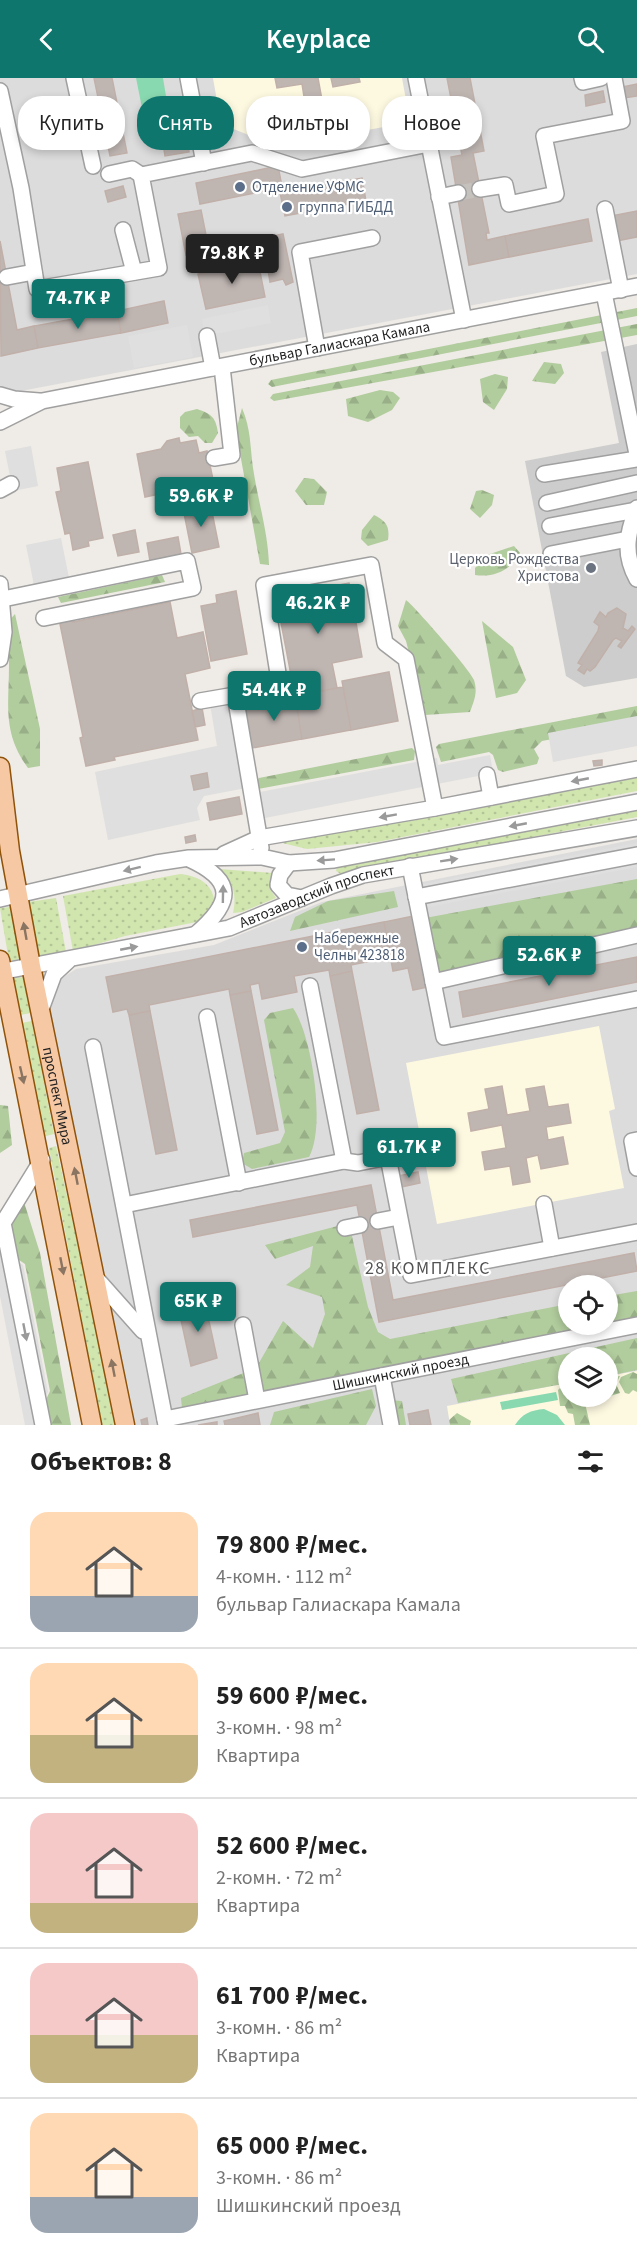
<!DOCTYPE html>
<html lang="ru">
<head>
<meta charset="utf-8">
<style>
  body { margin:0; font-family:"Source Sans 3",sans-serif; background:#f6f6f6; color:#222; height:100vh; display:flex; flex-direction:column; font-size:22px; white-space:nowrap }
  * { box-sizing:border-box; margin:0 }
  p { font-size:20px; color:#767676 }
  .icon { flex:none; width:33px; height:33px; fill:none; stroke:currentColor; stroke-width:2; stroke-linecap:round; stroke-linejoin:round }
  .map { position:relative; height:1347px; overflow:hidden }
  .side { display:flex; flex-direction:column; background:#fff; flex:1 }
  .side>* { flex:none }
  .guide { position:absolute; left:18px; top:18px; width:602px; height:54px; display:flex; gap:12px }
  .tools { position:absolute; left:558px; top:1197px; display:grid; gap:12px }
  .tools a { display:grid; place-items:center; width:60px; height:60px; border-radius:50%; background:#fff; box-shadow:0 3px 9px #0003; font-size:30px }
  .price { position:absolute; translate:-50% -51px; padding:0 14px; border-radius:6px; background:#0f766e; color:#fff; font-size:20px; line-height:39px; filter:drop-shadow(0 2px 3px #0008) }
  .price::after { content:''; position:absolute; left:50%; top:36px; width:18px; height:14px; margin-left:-9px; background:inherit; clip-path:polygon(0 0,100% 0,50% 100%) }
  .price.selected { background:#222; color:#fff }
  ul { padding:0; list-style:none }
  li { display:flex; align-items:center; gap:18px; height:150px; padding:0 30px }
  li+li { border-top:2px solid #e0e0e0 }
  li span { display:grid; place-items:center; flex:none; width:168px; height:120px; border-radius:18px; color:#555 }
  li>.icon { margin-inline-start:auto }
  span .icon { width:72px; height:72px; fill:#fffc; stroke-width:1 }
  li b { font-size:26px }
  h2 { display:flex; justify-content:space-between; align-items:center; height:72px; padding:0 30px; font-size:26px }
  .chip { padding:0 21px; border-radius:24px; background:#fff; box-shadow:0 3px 9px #0003; font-size:21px; line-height:54px }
  .chip.selected { background:#0f766e; color:#fff }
  header { display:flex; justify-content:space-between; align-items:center; height:78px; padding:0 30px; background:#0f766e; color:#fff; font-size:27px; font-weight:600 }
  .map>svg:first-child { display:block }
  .residential { fill:#dddcdc; fill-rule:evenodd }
  .education { fill:#fdf9e1 }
  .religious { fill:#cdcdcd }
  .grass { fill:url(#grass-dots) }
  .forest { fill:url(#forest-firs) }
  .pitch { fill:#89d9b0 }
  .parking { fill:#dfdfdf }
  .building { fill:#bfb6b2; stroke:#c0b0a9; stroke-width:1.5 }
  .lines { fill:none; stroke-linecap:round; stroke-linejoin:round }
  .minor-tunnel { stroke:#c5c2be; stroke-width:15; stroke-dasharray:15 8; stroke-linecap:butt }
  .minor-casing { stroke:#a0a0a0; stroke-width:18 }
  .major-casing { stroke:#90530a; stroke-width:21 }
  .minor { stroke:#fff; stroke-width:15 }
  .major { stroke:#f6c8a4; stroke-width:18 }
  .oneway { fill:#9a9a9a }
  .oneway2 { fill:#8a7462 }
  .service-dot { fill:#5c6f8a; stroke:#fff; stroke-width:2 }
  .worship-dot { fill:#6b7280; stroke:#fff; stroke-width:2 }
  .labels { text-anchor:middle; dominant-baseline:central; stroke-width:4.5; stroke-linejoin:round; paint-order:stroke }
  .service-label { font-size:15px; fill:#4e5e75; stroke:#fff; text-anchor:start }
  .street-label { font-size:15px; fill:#1f1f1f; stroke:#fff }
  .worship-label { font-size:15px; fill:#5b616d; stroke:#fff; text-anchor:end }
  .quarter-label { font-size:18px; letter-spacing:1.5px; fill:#525252; stroke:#fff }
</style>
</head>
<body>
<header><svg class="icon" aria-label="back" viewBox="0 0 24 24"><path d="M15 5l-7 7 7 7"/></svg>Keyplace<svg class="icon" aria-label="search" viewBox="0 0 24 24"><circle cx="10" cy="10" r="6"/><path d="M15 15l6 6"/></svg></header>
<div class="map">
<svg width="637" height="1347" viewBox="0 0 637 1347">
  <defs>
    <pattern id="grass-dots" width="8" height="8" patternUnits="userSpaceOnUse" patternTransform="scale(1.5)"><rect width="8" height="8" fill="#d1e6af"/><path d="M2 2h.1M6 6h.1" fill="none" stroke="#b3c596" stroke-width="1.8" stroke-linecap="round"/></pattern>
    <pattern id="forest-firs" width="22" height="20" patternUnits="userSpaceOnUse" patternTransform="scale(1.5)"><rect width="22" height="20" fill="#b1cc9d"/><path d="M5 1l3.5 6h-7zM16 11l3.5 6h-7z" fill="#98af87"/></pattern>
  </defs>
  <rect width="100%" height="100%" fill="#efebe6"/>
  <path class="residential" d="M0,0h637v196l-637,121z
    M637,761v586h-502l-7,-41 -11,-29 -68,-353 4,-18 23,-15 138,-24 108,-43zM568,1208h40v38h-40zM568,1280h40v38h-40z"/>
  <path class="education" d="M213,0h189l8,44 -132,25 -57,-23z
    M599,948l16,83 -6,2 15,77 -187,36 -31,-161z
    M637,1293v54h-187l-3,-19 121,-23v13h40v-20z"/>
  <path class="religious" d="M637,266v334l-53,9 -18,-11 -41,-215 94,-18 -18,-91z"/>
  <path class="grass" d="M637,699v14l-260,51 -70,7 -29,-7z
    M637,732v7l-296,57 -5,-3 1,-4 12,-3z
    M219,791l54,4 -3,16 6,9 -34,14 -9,1c4,-18 0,-33 -14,-44z
    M180,796c20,2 34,11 35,31l-13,16 -77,15 -52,15 -10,-55z
    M56,820l10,54 -27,4 -11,-54z
    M10,829l10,52 -11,2 -9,-53z
    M24,899l7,36 -11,2 -7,-37z
    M32,943l22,113 -12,3 -21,-114z
    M56,1068l35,159 24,120h-13l-53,-277z"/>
  <path class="forest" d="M637,230v8l-365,71 -4,-3 3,-4z
    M637,246v11l-363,66 -4,-3 3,-4z
    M544,284l17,2 3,9 -9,11 -23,-3z
    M495,296l13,3 -1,12 -13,21 -11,-8 -3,-23z
    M380,312l13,2 7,6 -8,12 -24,12 -20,-6 -2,-17z
    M242,330c9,21 8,38 11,60 5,33 15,64 16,97l-9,-1 -24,-133z
    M197,331c15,5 19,9 21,24l-6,10h-7l-7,-7 -9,1 -9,-9v-11l5,-5z
    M304,400l10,1 13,13 -3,13h-18l-11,-14z
    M482,412l12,5 -2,10 -12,13 -10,-9 6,-18z
    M374,437c12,6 16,11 14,25l-20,6 -7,-7 1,-9z
    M514,468l6,7c-9,17 -26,25 -45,22v-7l12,-13z
    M162,497l3,7 -104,21 -3,-6z
    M406,522c10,8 65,71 68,80 4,13 0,20 -4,32l-45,3 -19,-74 -8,-15z
    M15,536l25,115v37l-12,2c-26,-36 -19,-63 -19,-103 0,-14 -2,-28 -2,-42z
    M482,543l31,26 13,33 -9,13 -21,5z
    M637,628v17l-95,18 -8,8 5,9 -2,6 -34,8 -5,-2 -5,-15 -4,-3 -48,10 -5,-15 3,-3z
    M412,670l3,3 -1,9 -156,29 -2,-8 3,-3z
    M637,801v48l-200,49 -12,-58z
    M394,813l4,16 -108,24 5,-14 33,-16z
    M293,930c19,27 33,119 16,149l-57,12 -10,-6 2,-10 36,-10 5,-11 -21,-112 6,-7z
    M0,1027l8,1 4,39 -12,8z
    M24,1124l16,51 31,172h-25l-3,-19 7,-15 -25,-127 -12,-8 -4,-27z
    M349,1145l19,84 10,25 12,7 178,-35v20h40v-28l29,-5v30l-454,98 -2,-21 75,-30 27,-47 30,27 12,-34 -3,-17 -36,-12 24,-18 3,-21 -38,13 -10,-14z
    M637,1260v32l-29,6v-18h-40v25l-110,20 -7,-24z
    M633,1294l4,2v18l-4,-2 -4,4 -4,-1 -6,-11 2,-5z
    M620,1298l-4,8 4,9 -16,5 -8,-1 12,-1v-18z
    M562,1308h6v10l11,1 6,6 5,22h-15l-2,-11 -5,-1 -3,-7h-5l-2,-16z
    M372,1311l4,17 -10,19h-96l4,-13z
    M389,1322l13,1 4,24h-14z
    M457,1335l14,8 -1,4h-20l-1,-5z"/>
  <path class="pitch" d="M136,0h27l6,36 -25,4z
    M556,1314l2,8 -56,10 -2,-8z
    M544,1331l13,6 8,10h-50c7,-11 16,-15 29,-16z"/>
  <path class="parking" d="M268,227l3,18 -66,13 -3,-17z
    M187,247l6,32 -59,11 -6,-32z
    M31,368l7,40 -25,5 -8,-40z
    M61,460l8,40 -35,7 -8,-40z
    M231,623l15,87 -42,8 -7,12 3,12 -92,20 -13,-68 122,-26 -7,-42z
    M637,638v30l-84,16 -5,-29z
    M490,677l3,18 -228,45 -5,-26 177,-34 1,7z
    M637,765v24l-214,41 -5,-23z
    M0,1169l35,178h-10l-25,-129z
    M13,1180l10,7 25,127 -6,12z"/>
  <path class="building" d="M94,0h18l15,75 -17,3z
    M275,0h43l4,22 -17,3 -3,-19 -25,4z
    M331,0h28l1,4 -27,5z
    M447,0h23l14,73 -11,2 16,80h-3l1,7 18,-4 4,21 -40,8 -18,-108 11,-2z
    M637,6v12l-13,2 -2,-11z
    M603,13l2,11 -19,4 -1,-11z
    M187,60l2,14 -24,4 -2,-13z
    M278,88l5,26 79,-14 4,23 -81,15 -6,-28 -79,16 -4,-21z
    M123,108l3,11 -18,5 -3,-11z
    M201,132l8,40 -23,5 -8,-41z
    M637,133v26l-21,4 -5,-25z
    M588,141l4,22 -83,16 -4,-21z
    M283,156l10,48 -7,3 -3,-6 -13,3 -7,-44z
    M0,163l17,89 17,-4 4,22 -37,8z
    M258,184l7,35 -59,12 -8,-35z
    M164,223l4,22 -47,10 -4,-22z
    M117,233l4,22 -83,15 -4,-22z
    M179,360l1,5 16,-3 3,13 8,-2 8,38 -41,6 -1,-4 -28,6 -8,-43 24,-5 6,-8z
    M88,384l15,76 -15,3 1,5 -16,4 -3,-17 -5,1 -9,-42 5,-1 -4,-23z
    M210,424l9,45 -27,6 -9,-45z
    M135,452l4,22 -21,4 -5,-21z
    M178,459l3,17 -31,7 -3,-18z
    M349,505l13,74 -30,6 5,25 -42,8 -19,-100z
    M236,513l11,63 -36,7 -10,-55 16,-3 -1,-8z
    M170,524l7,36 26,-6 7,36 -25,6 13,66 -84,17 1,3 -29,6 -6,-28 3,-1 -24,-118 13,-2 1,5z
    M617,530l9,6 -3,14 5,3 4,-5 3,3 -14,19 -3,-2 4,-5 -6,-3 -3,2 -18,27 -5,4 -3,-2 -3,5 -6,-4 4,-5 -4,-2 20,-32 1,-5 -5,-4 6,-10 6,5 2,-4z
    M389,594l9,49 -47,9 -9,-49z
    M343,609l8,43 -49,9 -7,-43z
    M295,618l7,43 -50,9 -7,-43z
    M202,630l3,17 -10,2 -3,-16z
    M602,682v5l-8,1 -1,-5z
    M207,695l2,14 -15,3 -3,-14z
    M239,719l3,17 -32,6 -3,-17z
    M195,757l1,6 -10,2 -1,-6z
    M414,838l14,71 -15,3 -5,-22 -15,3 -9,-49z
    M384,844l7,35 -40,8 1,6 -22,5 -1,-6 -35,6 3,16 -35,7 -3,-16 -9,2 1,6 -21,4 -1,-6 -80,16 1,6 -21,4 -2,-6 -14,3 -7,-35z
    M637,879v25l-174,35 -4,-25z
    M352,893l27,139 -22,4 -27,-138z
    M251,913l27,139 -21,4 -27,-139z
    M150,933l27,139 -21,4 -27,-139z
    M502,1008l5,29 23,-4 -4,-22 18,-3 4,21 20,-3 3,19 -25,4 2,13 15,-3 5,27 -27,5 -3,-14 -12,3 4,24 -17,3 -3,-19 -25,4 -3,-18 24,-4 -4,-23 -31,6 -3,-18 21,-4 -4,-20z
    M418,1094l2,11 -19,4 -3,-11z
    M371,1107l22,115 241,-47 3,18 -258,51 -22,-117 -164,32 -3,-17z
    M190,1225v3l15,-3 12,55 -26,8 -13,-60z
    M428,1332l3,15h-21l-2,-11z
    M258,1335l2,12h-35l-1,-4z
    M147,1340l1,7h-6l-1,-5z
    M217,1344v3h-19z"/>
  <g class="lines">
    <path class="minor-tunnel" d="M458,115l22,-4"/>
    <g class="minor-casing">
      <g id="minor">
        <path d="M74,0l19,88"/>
        <path d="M188,0l16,85"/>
        <path d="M416,0l48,242"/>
        <path d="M582,0l1,4 18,-4"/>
        <path d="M0,13l21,97 16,101 122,-21 -18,-93 111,-22 50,16 127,-25"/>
        <path d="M109,96l23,-5 9,6"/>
        <path d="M480,111l25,-4 4,19 47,-10 -12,-58 78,-15 -8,-43"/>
        <path d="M439,119l19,-4"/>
        <path d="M605,131l16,81"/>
        <path d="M123,152l11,42"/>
        <path d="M7,199l27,-5"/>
        <path d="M604,215l33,161"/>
        <path d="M207,258l6,32"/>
        <path d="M317,270l-17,-96 72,-14"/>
        <path d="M0,317l14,4 25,2"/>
        <path id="s1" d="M0,344l42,-21 595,-115"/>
        <path d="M214,380l18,-3 -10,-88"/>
        <path d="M544,396l93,-15"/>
        <path d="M0,412l11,-6"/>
        <path d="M547,425l90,-20"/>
        <path d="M637,430c-10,25 -14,46 0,71"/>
        <path d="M550,448l86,-16"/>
        <path d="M551,476l77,-15"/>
        <path d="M0,506l4,48 -4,27"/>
        <path d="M3,521l184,-38 6,27 -149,30"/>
        <path d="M235,617l45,-9 -16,-101 107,-20 14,78 21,16 29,149"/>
        <path d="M200,623l35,-6 26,153"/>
        <path d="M487,697l4,22"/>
        <path d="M224,776l35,-16 176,-30 202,-39"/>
        <path d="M189,781c48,22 43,44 7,75"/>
        <path d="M289,785l-9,12 -2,10 9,10 15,3"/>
        <path d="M410,788l34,171 193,-38"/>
        <path d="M416,819l221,-42"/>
        <path d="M0,821l156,-36 33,-5 73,-1 27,6 45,-3 303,-58"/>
        <path id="s2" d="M0,894l229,-44 102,-42 32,-11 274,-47"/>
        <path d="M433,904l204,-47"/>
        <path d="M310,908l34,175"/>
        <path d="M40,934l14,-38 14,-13"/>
        <path d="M207,939l32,166"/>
        <path d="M93,969l73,378"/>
        <path d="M637,1062l-5,1 5,27"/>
        <path d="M42,1082l-39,63 40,202"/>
        <path d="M544,1126l8,44"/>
        <path d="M124,1127l220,-44 14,2 30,-6 23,118 226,-43"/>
        <path d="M378,1143l21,-4"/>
        <path d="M345,1150l15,-3"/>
        <path d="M95,1199l48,54"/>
        <path d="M243,1247l14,75"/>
        <path d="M382,1298l9,49"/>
        <path id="s3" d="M165,1341l472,-94"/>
      </g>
    </g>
    <g class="major-casing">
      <g id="major">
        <path id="s4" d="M0,689l10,84 21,115 94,459"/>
        <path d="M0,882l92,465"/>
      </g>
    </g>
    <use href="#minor" class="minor"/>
    <use href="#major" class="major"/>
  </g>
  <defs><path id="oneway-solid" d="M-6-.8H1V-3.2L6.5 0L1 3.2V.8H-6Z" transform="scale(1.5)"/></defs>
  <g class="oneway">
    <use href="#oneway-solid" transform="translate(580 702) rotate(169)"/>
    <use href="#oneway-solid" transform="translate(388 738) rotate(170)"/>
    <use href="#oneway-solid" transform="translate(518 747) rotate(169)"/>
    <use href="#oneway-solid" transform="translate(326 782) rotate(176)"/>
    <use href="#oneway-solid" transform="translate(449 782) rotate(-9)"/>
    <use href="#oneway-solid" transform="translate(132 791) rotate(166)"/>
    <use href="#oneway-solid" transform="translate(223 816) rotate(-89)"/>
    <use href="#oneway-solid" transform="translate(129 870) rotate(-11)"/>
    <use href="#oneway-solid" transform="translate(25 1254) rotate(79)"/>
  </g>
  <g class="oneway2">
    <use href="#oneway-solid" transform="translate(25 853) rotate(-100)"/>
    <use href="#oneway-solid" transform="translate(22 997) rotate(77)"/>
    <use href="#oneway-solid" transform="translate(76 1098) rotate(-101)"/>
    <use href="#oneway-solid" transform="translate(62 1188) rotate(79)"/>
    <use href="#oneway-solid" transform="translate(113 1290) rotate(-101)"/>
  </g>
  <g class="service-dot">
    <circle cx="240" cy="109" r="6"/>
    <circle cx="287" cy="129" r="6"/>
    <circle cx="302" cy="869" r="6"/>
  </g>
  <circle class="worship-dot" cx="591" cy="490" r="6"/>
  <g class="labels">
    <g class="service-label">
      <text x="252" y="109">Отделение УФМС</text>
      <text x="299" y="129">группа ГИБДД</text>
      <text x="314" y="860">Набережные<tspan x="314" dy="17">Челны 423818</tspan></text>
    </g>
    <g class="street-label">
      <text stroke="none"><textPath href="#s1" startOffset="350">бульвар Галиаскара Камала</textPath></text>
      <text stroke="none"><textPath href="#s2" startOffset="327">Автозаводский проспект</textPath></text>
      <text stroke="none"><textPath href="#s4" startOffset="334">проспект Мира</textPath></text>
      <text stroke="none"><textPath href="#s3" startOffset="240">Шишкинский проезд</textPath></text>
    </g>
    <g class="worship-label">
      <text x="579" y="481">Церковь Рождества<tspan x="579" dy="17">Христова</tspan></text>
    </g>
    <g class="quarter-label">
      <text x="428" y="1190">28 КОМПЛЕКС</text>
    </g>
  </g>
</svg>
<div class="tools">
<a><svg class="icon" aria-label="locate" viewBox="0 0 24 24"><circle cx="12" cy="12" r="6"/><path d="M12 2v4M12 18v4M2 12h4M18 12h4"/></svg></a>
<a><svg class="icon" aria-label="layers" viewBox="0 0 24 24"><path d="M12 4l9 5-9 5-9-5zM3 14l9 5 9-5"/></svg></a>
</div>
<b class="price selected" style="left:232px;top:207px">79.8K ₽</b>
<b class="price" style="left:78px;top:252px">74.7K ₽</b>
<b class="price" style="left:201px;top:450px">59.6K ₽</b>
<b class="price" style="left:318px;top:557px">46.2K ₽</b>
<b class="price" style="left:274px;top:644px">54.4K ₽</b>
<b class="price" style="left:549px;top:909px">52.6K ₽</b>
<b class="price" style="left:409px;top:1101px">61.7K ₽</b>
<b class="price" style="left:198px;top:1255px">65K ₽</b>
<div class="guide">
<a class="chip">Купить</a>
<a class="chip selected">Снять</a>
<a class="chip">Фильтры</a>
<a class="chip">Новое</a>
</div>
</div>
<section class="side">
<h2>Объектов: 8<svg class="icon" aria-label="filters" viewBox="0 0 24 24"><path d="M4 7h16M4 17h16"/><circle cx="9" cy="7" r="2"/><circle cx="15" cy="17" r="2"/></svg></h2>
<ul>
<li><span style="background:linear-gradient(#ffd9b3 70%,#9aa5b1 0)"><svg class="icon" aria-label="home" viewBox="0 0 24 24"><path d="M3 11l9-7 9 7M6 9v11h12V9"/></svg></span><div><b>79 800 ₽/мес.</b><p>4-комн. · 112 m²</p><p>бульвар Галиаскара Камала</p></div></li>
<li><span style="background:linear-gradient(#ffd9b3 60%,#c2b280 0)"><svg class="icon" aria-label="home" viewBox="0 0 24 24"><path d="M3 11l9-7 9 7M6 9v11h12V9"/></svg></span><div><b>59 600 ₽/мес.</b><p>3-комн. · 98 m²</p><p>Квартира</p></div></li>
<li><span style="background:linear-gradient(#f6c9c9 75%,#c2b280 0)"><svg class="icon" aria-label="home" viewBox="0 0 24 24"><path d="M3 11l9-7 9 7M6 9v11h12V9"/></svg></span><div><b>52 600 ₽/мес.</b><p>2-комн. · 72 m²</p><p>Квартира</p></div></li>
<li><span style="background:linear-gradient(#f6c9c9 60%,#c2b280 0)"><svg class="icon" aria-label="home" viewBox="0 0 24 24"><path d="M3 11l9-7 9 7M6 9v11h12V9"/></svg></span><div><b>61 700 ₽/мес.</b><p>3-комн. · 86 m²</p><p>Квартира</p></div></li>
<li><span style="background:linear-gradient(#ffd9b3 70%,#9aa5b1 0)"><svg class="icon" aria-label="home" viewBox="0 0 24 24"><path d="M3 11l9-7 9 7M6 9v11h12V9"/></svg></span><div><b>65 000 ₽/мес.</b><p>3-комн. · 86 m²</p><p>Шишкинский проезд</p></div></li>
</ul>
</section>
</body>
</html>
